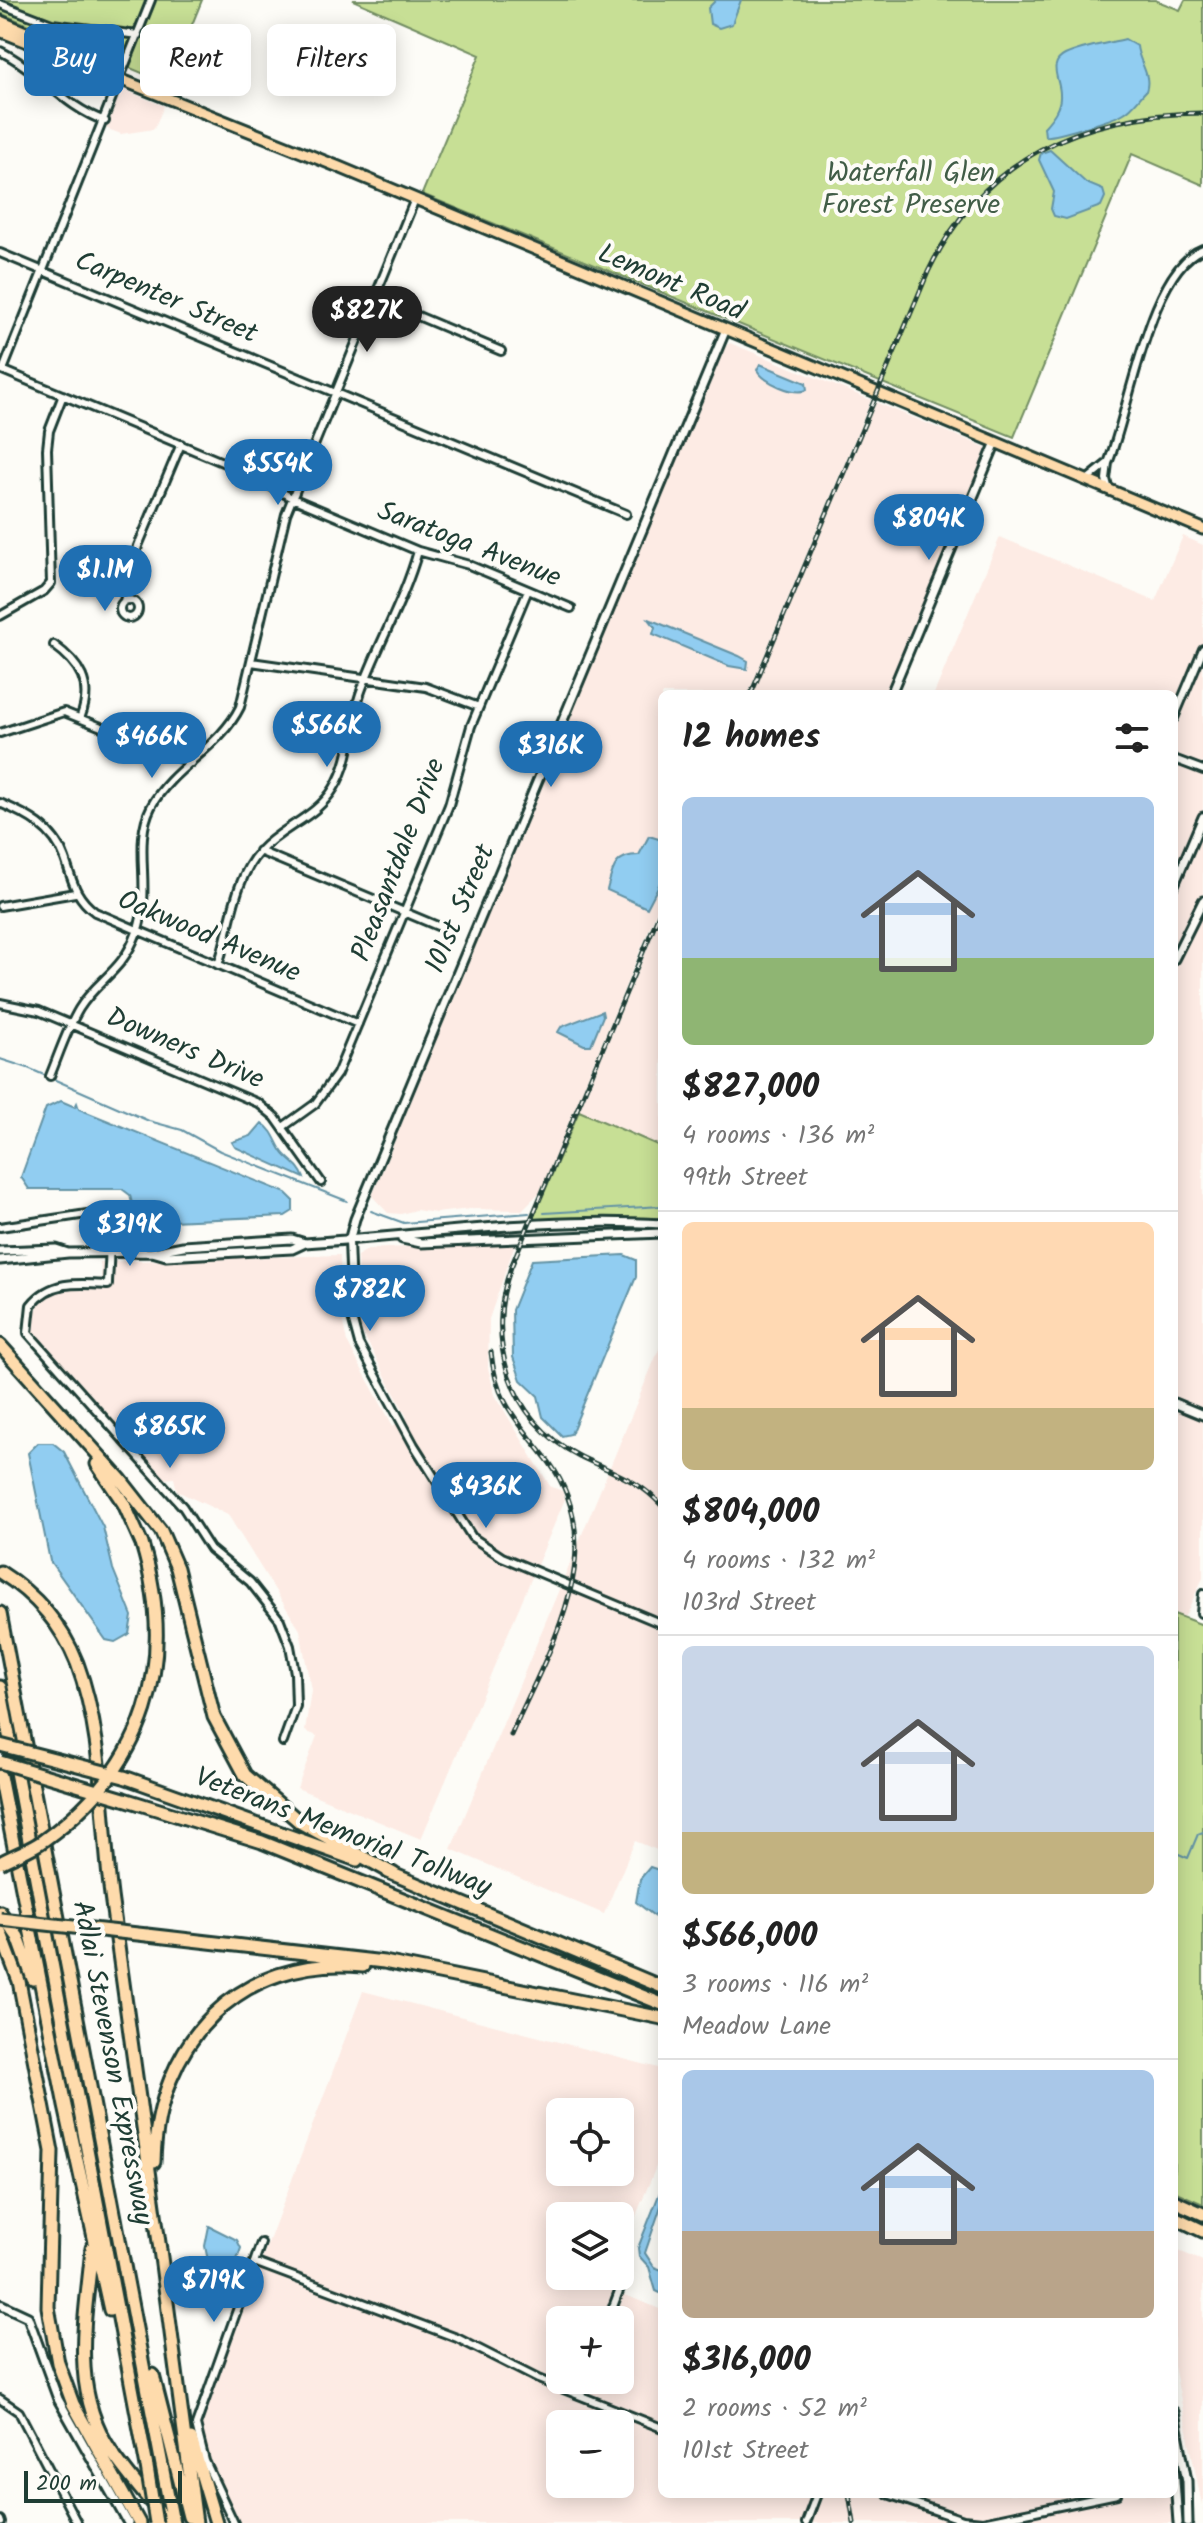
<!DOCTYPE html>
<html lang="en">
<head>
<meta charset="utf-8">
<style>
  body { margin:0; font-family:Kalam,sans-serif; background:#f6f6f6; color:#222; height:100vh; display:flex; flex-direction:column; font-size:30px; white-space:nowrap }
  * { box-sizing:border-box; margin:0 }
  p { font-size:26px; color:#767676 }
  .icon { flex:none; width:44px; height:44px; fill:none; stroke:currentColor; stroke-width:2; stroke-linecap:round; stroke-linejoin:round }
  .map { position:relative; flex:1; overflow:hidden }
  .details { position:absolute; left:658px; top:690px; width:520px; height:1808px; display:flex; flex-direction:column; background:#fff; border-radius:12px; box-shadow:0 4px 20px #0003 }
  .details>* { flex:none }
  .hud { position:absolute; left:24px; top:24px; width:514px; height:72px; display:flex; gap:16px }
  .fabs { position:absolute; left:546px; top:2098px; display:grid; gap:16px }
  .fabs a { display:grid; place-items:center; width:88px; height:88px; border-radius:12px; background:#fff; box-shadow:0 4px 20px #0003; font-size:40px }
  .scale { position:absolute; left:24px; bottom:20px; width:158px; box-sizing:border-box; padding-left:8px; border:4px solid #1f3d34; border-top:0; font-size:22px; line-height:28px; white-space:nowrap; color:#1f3d34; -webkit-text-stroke:6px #fdfcf7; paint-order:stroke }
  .price { position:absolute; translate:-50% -68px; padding:0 18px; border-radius:28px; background:#1f6fb2; color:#fff; font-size:26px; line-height:52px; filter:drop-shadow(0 2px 4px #0008) }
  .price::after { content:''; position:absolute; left:50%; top:48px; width:24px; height:18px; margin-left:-12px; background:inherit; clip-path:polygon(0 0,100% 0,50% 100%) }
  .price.on { background:#222; color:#fff }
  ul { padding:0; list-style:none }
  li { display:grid; align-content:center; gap:16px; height:424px; padding:0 24px }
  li+li { border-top:2px solid #e0e0e0 }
  li span { display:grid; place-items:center; height:248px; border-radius:12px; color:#555 }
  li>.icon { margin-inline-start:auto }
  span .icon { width:144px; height:144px; fill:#fffc; stroke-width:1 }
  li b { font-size:34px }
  h2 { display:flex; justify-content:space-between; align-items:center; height:96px; padding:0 24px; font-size:34px }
  .tag { padding:0 28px; border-radius:12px; background:#fff; box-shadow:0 4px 20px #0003; font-size:28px; line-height:72px }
  .tag.on { background:#1f6fb2; color:#fff }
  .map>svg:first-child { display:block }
  .built { fill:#fdebe4; fill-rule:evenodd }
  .green { fill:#c7df95; stroke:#738e64; stroke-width:2 }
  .water { fill:#91cdf1; stroke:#6393a5; stroke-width:2 }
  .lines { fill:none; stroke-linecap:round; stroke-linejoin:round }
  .stream { stroke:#6393a5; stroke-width:2 }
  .minor-casing { stroke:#1f3d34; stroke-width:12 }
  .tertiary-casing { stroke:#1f3d34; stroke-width:13 }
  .primary-casing { stroke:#1f3d34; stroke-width:15 }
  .motorway-casing { stroke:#1f3d34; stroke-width:17 }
  .minor { stroke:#fdfcf7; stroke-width:6 }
  .tertiary { stroke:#fdfcf7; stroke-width:7 }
  .primary { stroke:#fedbac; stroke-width:9 }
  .motorway { stroke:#fedbac; stroke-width:11 }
  .rail-casing { stroke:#1f3d34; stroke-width:5 }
  .rail { stroke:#fdfcf7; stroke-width:2; stroke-dasharray:6; stroke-linecap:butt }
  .motorway-bridge-casing { stroke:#1f3d34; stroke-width:17; stroke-linecap:butt }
  .motorway-bridge { stroke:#fedbac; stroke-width:11 }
  .labels { text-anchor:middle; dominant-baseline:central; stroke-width:8; stroke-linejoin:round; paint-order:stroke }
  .park-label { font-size:28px; fill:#415d47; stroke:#fdfcf7 }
  .street-label { font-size:28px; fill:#1f3d34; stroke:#fdfcf7 }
</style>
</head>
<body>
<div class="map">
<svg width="1203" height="2523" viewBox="0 0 1203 2523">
  <rect width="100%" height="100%" fill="#fdfcf7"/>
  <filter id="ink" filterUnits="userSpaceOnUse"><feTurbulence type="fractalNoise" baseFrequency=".0125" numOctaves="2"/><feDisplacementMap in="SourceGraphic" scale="16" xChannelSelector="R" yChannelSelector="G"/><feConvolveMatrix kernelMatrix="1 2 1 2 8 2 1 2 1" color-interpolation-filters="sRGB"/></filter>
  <g filter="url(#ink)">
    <path class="built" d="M122,89l42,17 -10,23 -33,5 -16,-6z
      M730,343l141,57 -123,294h-86v204l-122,294 -18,18 -52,-1 -34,4 -20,-3 -15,4 -13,-1 -16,-17 280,-679 72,-170zM652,622l87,34 6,15 -92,-37z
      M875,402l112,46 -101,246h-133z
      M1183,536l20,9v864l-29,-12v-703h-240l66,-157 155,64z
      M662,914v233l-83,-36z
      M516,1241l-27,78 -1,49 7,27 13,22 42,69 12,5 3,8 -144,340 -124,-51 20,-52 -12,-5 6,-41 -11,-60 -72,-115 -51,-24 -3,-13 -9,1 -131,-143 -3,-14 10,-22 10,-8 9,-4h42l-2,-26 240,-7 2,63 5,24 46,84 14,-9 -47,-89 -3,-72 12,-7z
      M662,1342v510l-27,-11 -31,73 -153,-65z
      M1174,1409l29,12v157l-20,42 -9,-3z
      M363,1991l299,78v83l-42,103v-39h-60v60h60v-13l12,6 -9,25 39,16v184h509l3,29h-934l-35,-73 -5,-26zM560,2112h60v60h-60zM560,2320h60v60h-60zM560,2424h60v60h-60z
      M1174,2249l29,12v249l-29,-144z"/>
    <path class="green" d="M0,0h202l-34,84 -168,-71z
      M353,0h802l25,10 5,-10h18v185l-71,-31 -118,283 -592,-243 58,-139z
      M579,1111l83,36v71l-130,3z
      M1174,1614l29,11v579l-29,-13z"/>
    <path class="water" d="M716,0h25l-9,24 -13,4 -9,-4 -2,-16z
      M1125,39l12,7c1,15 15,29 9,45 -7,7 -13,17 -22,22 -9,6 -71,25 -79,23l-1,-9c9,-10 17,-20 16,-33 0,-15 -13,-30 5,-39 16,-8 44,-12 60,-16z
      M1050,150l36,33 17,7 2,7 -4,9 -35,13 -12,-3 -3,-7 3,-17 -15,-32 2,-7z
      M760,364l46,19 1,7c-13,6 -43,-8 -50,-20z
      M649,619l90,37 9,5 -1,8 -18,-3 -76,-32 2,-7z
      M649,836l13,4v39l-15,29 -40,-18c6,-23 8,-35 32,-35z
      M602,1011l1,5 -12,29h-7l-26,-13 3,-5z
      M61,1101l14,6 2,-4 2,6 207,84 7,7v11l-8,5 -137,6 -13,-6 -5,-21 -8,-6h-93l-8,-12 25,-69z
      M262,1123c13,8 14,22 22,31 7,8 16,12 20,24l-69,-31 -3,-5 19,-6z
      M624,1255l12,5v17l-65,157 -9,2 -19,-19 -5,-21 -17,-16 -8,-23 -1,-47 20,-50z
      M38,1443h15l11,9 39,75 10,42 19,47 -3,18 -14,8 -9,-2 -56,-79 -22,-108z
      M650,1867l12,4v51l-26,-20 4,-23z
      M662,2187v16l-17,50 9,14 8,3v24l-6,-3 -7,-24 -10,-11 -1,-8z
      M209,2226l28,14 4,8 -18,52 -6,5 -12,-59z"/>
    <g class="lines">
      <path class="stream" d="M0,1059l28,9 121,53 33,9 38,21 127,50
        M371,1211l33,12 125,-10
        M544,1213l118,-7
        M1174,1852l14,6 10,-24 5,-2"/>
      <g class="minor-casing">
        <path id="minor" d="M0,4l52,20 86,11
          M0,51c39,19 64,56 105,70
          M0,253l626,261
          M375,298l126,53
          M0,369l246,103 46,26 126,53 51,14 102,43
          M3,370l148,-370
          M1087,480l21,-17
          M1109,490l-3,-11 2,-16c21,-49 41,-194 95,-214
          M120 609a9 9 0 1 1 18 0a9 9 0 1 1-18 0Z
          M124,601l14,-55 43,-102
          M0,616l44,-25 7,-8 -4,-134 2,-18 14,-36
          M54,645c26,19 39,39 27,71
          M251,662l175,25 53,20
          M1174,718l29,-69
          M0,733l64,-21 127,51
          M1174,759l29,11
          M0,803c28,12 54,25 65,56 8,23 10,38 30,53l263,112
          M259,851l188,79
          M0,906l75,-13
          M218,965c13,-37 15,-85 42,-114 23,-25 56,-33 74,-63 19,-31 15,-62 26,-94 17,-48 44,-93 58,-143
          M0,1003l39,8 219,92 17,14 46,65
          M50,1076c9,-22 17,-47 29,-67 19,-31 43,-36 58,-77 16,-44 -5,-88 14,-125 21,-40 69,-59 89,-100l46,-193 129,-315
          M283,1127l32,-23 22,-30 112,-269 22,-79 57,-136
          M0,1227l87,-13c31,6 21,48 21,71 -30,-2 -57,-5 -77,20l-3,28 155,174 27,42 40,33 30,38 10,26 5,27 1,33 -13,36
          M349,1241l3,77 7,26 55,101 58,92 30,20 160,67
          M1201,1613l2,-19
          M254,2262l203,76 81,41 124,49
          M608,2320l17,-45
          M580,2395l5,-15
          M0,2399l19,13 58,111
          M888,2494l75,26 19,2 135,-28
          M0,2520l1,3
          M234,2523l-29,-62 -9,-36 65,-182
          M806,2523l11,-29"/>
      </g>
      <g class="tertiary-casing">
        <path id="tertiary" d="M891,694l105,-252
          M1174,885l29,-68
          M1174,959l29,-58
          M402,1239l19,4 241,-10
          M349,1241l6,-22 371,-890
          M0,1251l56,-2 12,4
          M152,1252l31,-6 109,-7 13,4c118,-7 239,-27 357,-19
          M0,1260l68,-7 84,-1 14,4 126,-7 13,-6
          M1174,1403l29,12
          M0,2304l28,13 30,82 70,124
          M1174,2412l13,69 1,42
          M1174,2466l4,57"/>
      </g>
      <g class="primary-casing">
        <path id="primary" d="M0,21l111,48 9,7
          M0,31l339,136 864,362"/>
      </g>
      <g class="motorway-casing">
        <path id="motorway" d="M0,1345l121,135 40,51 16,37 37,149 31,58 56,48 93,51
          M97,1464l27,40 18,40
          M0,1572c35,22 62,53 77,91 28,75 24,162 35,240 30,207 57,413 84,620
          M0,1613l173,910
          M0,1687l147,780
          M0,1776l65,330 45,204
          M124,1777l233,83
          M124,1799l138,43 400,162
          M388,1872l274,115
          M0,1912l18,25 15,42
          M0,1931l19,50 33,170 -4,156 10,56 15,41 66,119
          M147,1935l237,27 278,56
          M154,2162c3,-119 85,-208 209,-196
          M1174,2201l29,13
          M1174,2217l29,14
          M92,2248c-6,69 -23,141 19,203 17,25 38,48 57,72
          M153,2375l36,142
          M191,2439l25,84"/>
      </g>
      <use href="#minor" class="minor"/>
      <use href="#tertiary" class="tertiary"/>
      <use href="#primary" class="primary"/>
      <use href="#motorway" class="motorway"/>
      <g class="rail-casing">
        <path id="rail" d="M751,694l177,-422c55,-115 153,-158 275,-159
          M662,907l-151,360c-26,72 -3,153 68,189 30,15 61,24 83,50
          M491,1352c5,52 29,71 58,110 64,88 -1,188 -38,273
          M849,2494l5,29"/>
      </g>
      <use href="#rail" class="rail"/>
      <g class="motorway-bridge-casing">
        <path id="motorway-bridge" d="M0,1745l124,32
          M0,1762l124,37
          M0,1863c14,-8 31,-13 44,-23 102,-73 134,-177 98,-296
          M0,1919l147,16
          M147,2467l9,56"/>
      </g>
      <use href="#motorway-bridge" class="motorway-bridge"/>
    </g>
  </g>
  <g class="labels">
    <g class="park-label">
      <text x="911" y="173">Waterfall Glen<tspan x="911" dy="32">Forest Preserve</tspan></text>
    </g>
    <g class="street-label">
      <text transform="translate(671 283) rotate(23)">Lemont Road</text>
      <text transform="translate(166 298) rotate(23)">Carpenter Street</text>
      <text transform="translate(469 545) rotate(21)">Saratoga Avenue</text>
      <text transform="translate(399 860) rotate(-69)">Pleasantdale Drive</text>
      <text transform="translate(461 909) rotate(-67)">101st Street</text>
      <text transform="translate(209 937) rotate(23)">Oakwood Avenue</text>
      <text transform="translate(185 1049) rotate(23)">Downers Drive</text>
      <text transform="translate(343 1833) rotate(21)">Veterans Memorial Tollway</text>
      <text transform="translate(112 2063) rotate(79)">Adlai Stevenson Expressway</text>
    </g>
  </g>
</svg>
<div class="fabs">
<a><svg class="icon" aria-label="locate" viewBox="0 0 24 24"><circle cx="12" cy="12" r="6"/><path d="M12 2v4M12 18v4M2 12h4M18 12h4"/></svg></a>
<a><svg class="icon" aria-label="layers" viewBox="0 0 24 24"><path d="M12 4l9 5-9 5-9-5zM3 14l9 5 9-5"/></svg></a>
<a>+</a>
<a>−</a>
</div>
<div class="scale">200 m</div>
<b class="price on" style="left:367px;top:354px">$827K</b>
<b class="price" style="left:278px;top:507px">$554K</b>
<b class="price" style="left:929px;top:562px">$804K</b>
<b class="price" style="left:105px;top:613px">$1.1M</b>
<b class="price" style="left:327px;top:769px">$566K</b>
<b class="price" style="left:152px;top:780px">$466K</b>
<b class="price" style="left:551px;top:789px">$316K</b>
<b class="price" style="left:130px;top:1268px">$319K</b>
<b class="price" style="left:370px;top:1333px">$782K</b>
<b class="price" style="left:170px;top:1470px">$865K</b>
<b class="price" style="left:486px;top:1530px">$436K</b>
<b class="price" style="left:214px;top:2324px">$719K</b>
<div class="hud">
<a class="tag on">Buy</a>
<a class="tag">Rent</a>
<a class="tag">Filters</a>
</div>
<section class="details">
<h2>12 homes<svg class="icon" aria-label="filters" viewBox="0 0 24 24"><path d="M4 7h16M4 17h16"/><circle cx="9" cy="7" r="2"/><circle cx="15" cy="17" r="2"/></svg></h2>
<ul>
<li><span style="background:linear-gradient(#a9c7e8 65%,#8fb573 0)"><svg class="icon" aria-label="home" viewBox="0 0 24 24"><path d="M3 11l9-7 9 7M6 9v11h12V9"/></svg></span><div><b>$827,000</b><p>4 rooms · 136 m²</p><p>99th Street</p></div></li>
<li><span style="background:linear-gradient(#ffd9b3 75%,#c2b280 0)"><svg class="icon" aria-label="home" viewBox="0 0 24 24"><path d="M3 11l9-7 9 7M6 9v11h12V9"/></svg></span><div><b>$804,000</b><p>4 rooms · 132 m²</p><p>103rd Street</p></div></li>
<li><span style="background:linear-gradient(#c9d6e8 75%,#c2b280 0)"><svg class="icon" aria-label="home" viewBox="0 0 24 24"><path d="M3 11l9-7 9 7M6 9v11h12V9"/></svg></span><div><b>$566,000</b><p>3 rooms · 116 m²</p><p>Meadow Lane</p></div></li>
<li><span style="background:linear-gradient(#a9c7e8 65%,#b9a48a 0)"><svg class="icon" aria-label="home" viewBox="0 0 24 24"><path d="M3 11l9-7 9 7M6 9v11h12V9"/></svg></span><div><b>$316,000</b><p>2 rooms · 52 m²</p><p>101st Street</p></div></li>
</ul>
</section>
</div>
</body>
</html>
